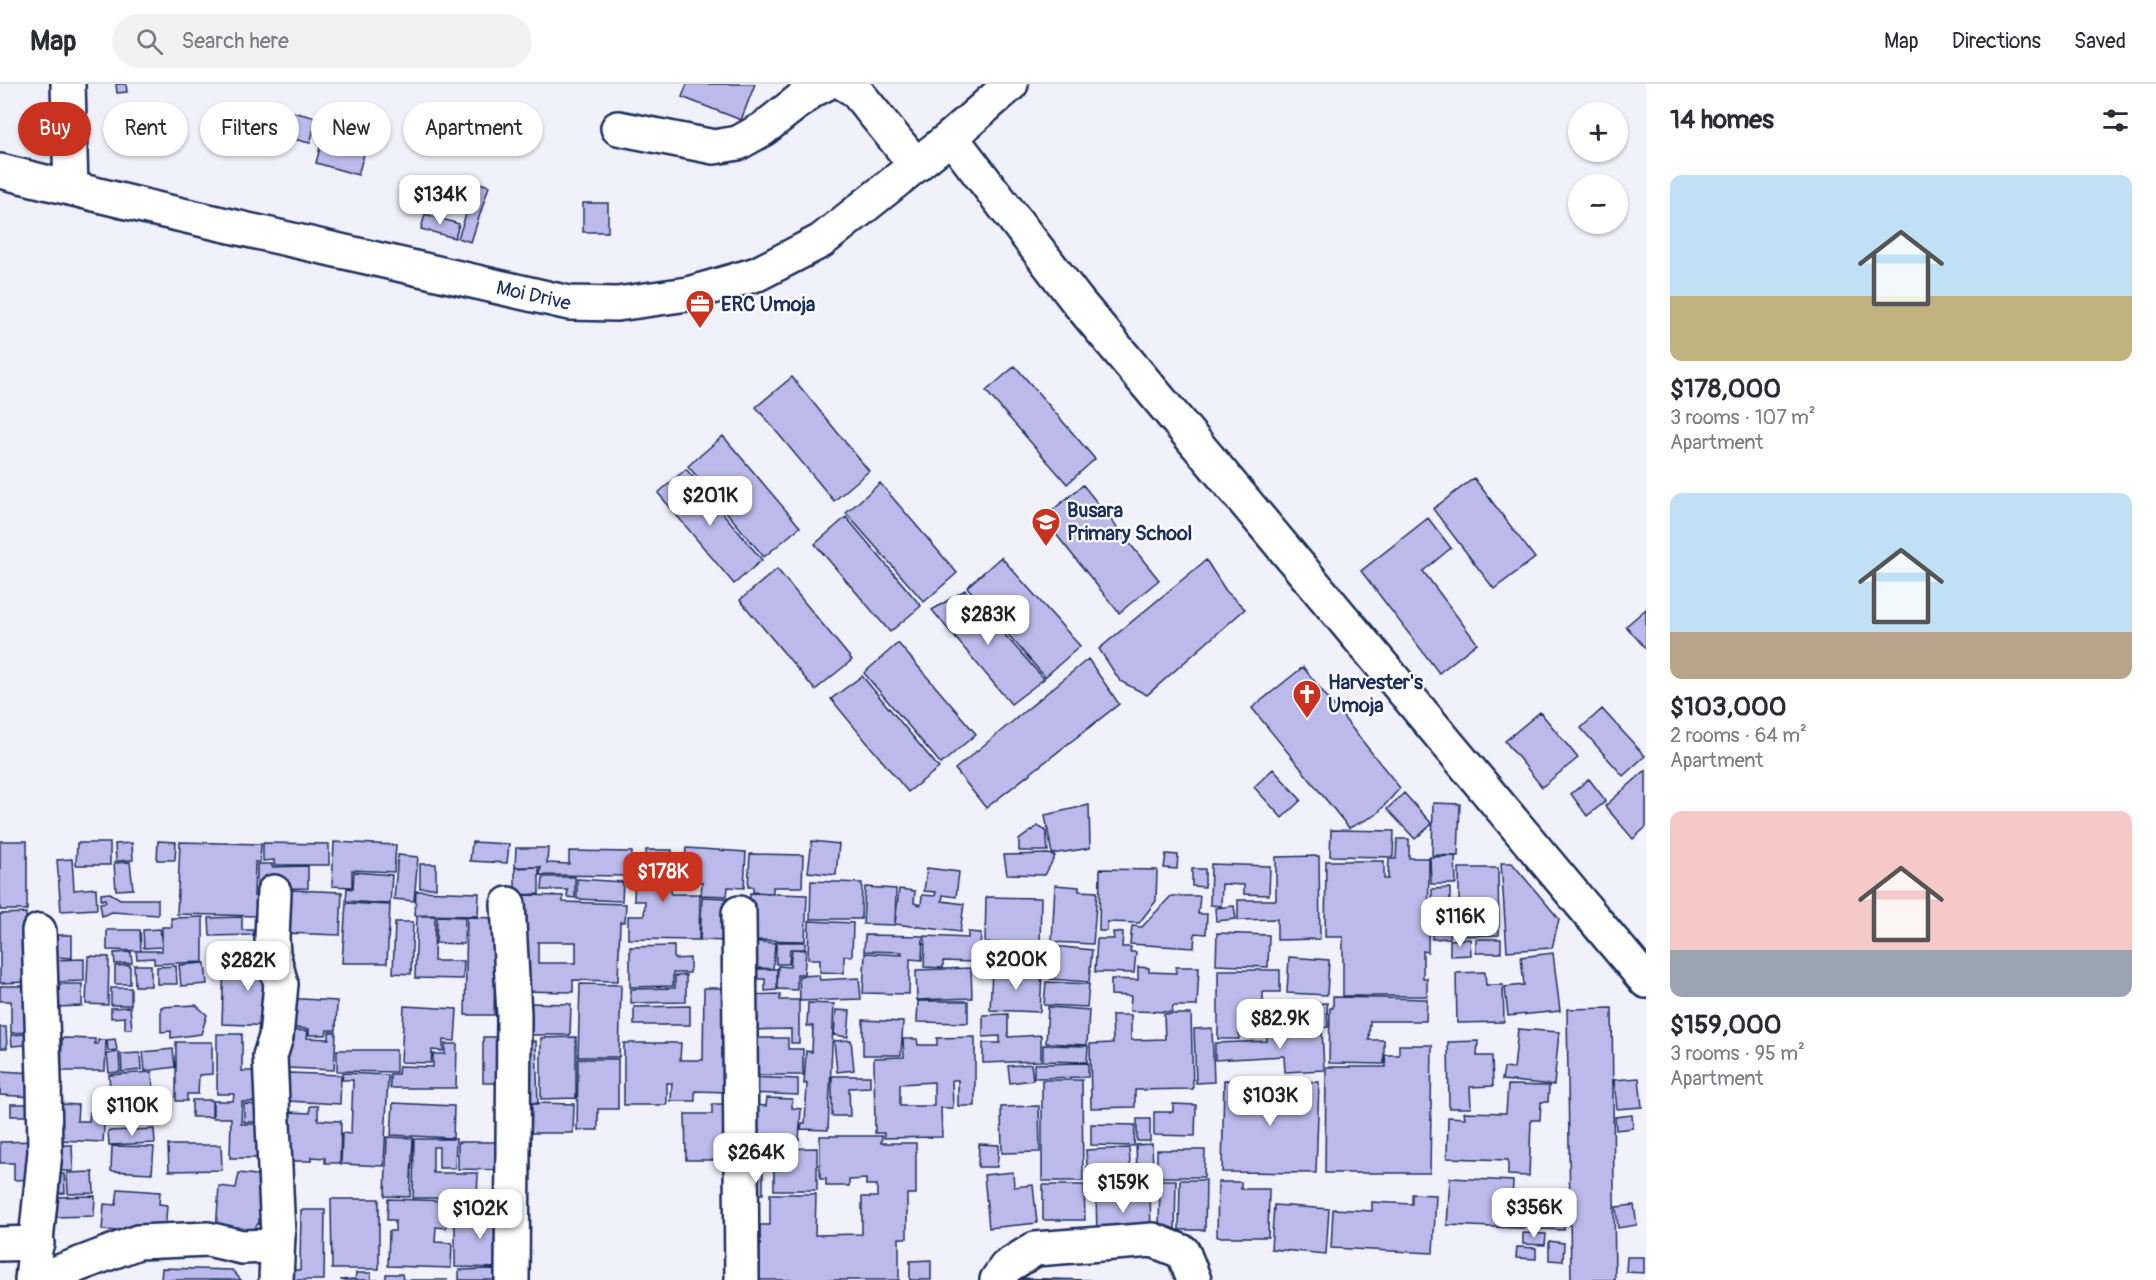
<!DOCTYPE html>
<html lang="en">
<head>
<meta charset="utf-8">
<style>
  body { margin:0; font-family:Pangolin,sans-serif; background:#f2f2f3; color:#2b2b33; height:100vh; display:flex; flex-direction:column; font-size:22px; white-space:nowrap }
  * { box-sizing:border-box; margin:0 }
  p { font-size:20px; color:#7c7c81 }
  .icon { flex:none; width:33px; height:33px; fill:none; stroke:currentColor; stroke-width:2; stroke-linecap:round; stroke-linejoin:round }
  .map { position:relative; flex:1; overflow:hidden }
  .sheet { display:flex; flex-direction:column; background:#fff; width:510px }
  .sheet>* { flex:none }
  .guide { position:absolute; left:18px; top:18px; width:570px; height:54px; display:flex; gap:12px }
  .fabs { position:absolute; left:1568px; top:18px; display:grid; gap:12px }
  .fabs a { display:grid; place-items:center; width:60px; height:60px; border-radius:50%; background:#fff; box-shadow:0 2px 4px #0004; font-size:30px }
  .price { position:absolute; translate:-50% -51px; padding:0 14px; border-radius:12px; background:#fff; color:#222; font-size:20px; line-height:39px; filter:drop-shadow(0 2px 3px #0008) }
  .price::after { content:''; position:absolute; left:50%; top:36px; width:18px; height:14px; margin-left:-9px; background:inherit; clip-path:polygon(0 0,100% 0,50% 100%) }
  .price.active { background:#c8321e; color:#fff }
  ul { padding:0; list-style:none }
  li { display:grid; align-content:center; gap:12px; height:318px; padding:0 24px }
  li span { display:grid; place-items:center; height:186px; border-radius:12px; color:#555 }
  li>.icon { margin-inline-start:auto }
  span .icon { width:108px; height:108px; fill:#fffc; stroke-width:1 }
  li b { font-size:26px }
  h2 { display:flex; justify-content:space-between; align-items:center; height:72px; padding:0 24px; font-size:26px }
  .pill { padding:0 21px; border-radius:27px; background:#fff; box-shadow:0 2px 4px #0004; font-size:21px; line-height:54px }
  .pill.active { background:#c8321e; color:#fff }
  header { display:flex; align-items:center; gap:36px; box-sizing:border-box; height:84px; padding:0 30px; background:#fff; border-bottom:2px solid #e1e1e2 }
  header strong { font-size:28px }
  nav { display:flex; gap:33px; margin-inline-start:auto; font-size:21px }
  .search { width:420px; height:54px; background:#f2f2f3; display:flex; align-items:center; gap:15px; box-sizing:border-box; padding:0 21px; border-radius:33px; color:#7c7c81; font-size:22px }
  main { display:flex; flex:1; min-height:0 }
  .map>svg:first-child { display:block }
  .building { fill:#bbbaeb; stroke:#1b2f5e; stroke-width:1.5; fill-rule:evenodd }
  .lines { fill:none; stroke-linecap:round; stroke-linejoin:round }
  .minor-casing { stroke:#1b2f5e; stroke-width:38 }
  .minor { stroke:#fff; stroke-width:33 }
  .labels { text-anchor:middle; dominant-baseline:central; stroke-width:4.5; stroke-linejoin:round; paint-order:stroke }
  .street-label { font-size:20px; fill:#1b2f5e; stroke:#fff }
  .poi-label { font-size:20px; font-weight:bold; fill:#1b2f5e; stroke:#fff; text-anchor:start }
</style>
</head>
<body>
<header>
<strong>Map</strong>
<div class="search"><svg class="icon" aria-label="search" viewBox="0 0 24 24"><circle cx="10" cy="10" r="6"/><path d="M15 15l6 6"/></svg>Search here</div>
<nav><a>Map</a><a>Directions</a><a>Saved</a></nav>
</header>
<main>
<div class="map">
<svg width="1646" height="1196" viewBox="0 0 1646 1196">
  <rect width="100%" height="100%" fill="#f1f1fb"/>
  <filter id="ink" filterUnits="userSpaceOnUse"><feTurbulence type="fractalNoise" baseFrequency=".0167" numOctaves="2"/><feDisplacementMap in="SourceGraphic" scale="12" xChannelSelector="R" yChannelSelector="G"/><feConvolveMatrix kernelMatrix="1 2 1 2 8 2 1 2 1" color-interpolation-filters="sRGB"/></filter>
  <g filter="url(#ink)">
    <path class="building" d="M116,0h10l1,8 -10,1z
      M687,0h68l-14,36 -59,-23z
      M284,26l33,8 -7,25 -33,-8z
      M325,44l43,12 -10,35 -42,-12z
      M477,98l12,4 -18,56 -13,-4z
      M583,119h25v29h-25z
      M425,130l34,10 -4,14 -34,-9z
      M1015,282l80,93 -28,25 -81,-93z
      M792,293l77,94 -35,30 -78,-94z
      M723,352l77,91 -36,30 -76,-91z
      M686,385l76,91 -28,24 -76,-91z
      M1474,394l61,80 -41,31 -61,-80z
      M880,399l77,90 -33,29 -78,-89z
      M1083,401l76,95 -40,33 -76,-95z
      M846,433l75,89 -31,26 -75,-88z
      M1428,434l23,30 -28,23 54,72 -38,30 -78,-102z
      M1001,473l79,89 -35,31 -78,-90z
      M1206,476l20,31 19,18 -98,86 -27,-14 -21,-32z
      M777,485l75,91 -37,30 -75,-90z
      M965,506l79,89 -33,25 -79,-94z
      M1646,525v40l-20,-23z
      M898,559l78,91 -35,30 -77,-91z
      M1088,575l31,45 -133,104 -31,-39z
      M1303,583l97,121 -24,27 -27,13 -97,-120z
      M862,592l77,92 -31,24 -77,-93z
      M1602,625l43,47 -22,20 -42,-48z
      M1540,628l38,46 -36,29 -37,-46z
      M1273,685l28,31 -19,18 -28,-31z
      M1646,686v57l-13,12 -28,-33z
      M1589,695l17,22 -19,15 -16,-22z
      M1404,709l28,31 -17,15 -28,-30z
      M1433,719l27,1 -2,52 -26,-1z
      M1089,721l1,43 -38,6 -7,-39z
      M1038,742l8,5 2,20h-29v-11z
      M1331,746l63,1 -1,26 -63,-1z
      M1397,755h12v19h20l-1,94 -5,-1v27h4v18h-84v-59h-18l1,-76h58v18h4l1,-20h7z
      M0,757h27v69h-27z
      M158,757l18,1 -1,18h-18z
      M812,757l27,3 -3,31 -28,-3z
      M180,758l81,2 -1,18h-5l-1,34h6l-1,20 -82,-2z
      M334,758l62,3 -2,27 -42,-2v17l-20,-1z
      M472,758l37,2 -2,19 -37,-2z
      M77,759h33v22h-34z
      M132,759l1,17 -17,1 -1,-17z
      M263,759l66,1v21h-55v-5l-11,1z
      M516,764h32l-1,15 22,1v-13l63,1 -1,24 -91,-1 1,-8h-26z
      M686,764l60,4 -2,36 -16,-1 -1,9 -26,-1 1,-13h-19z
      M646,766h26l-1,44h29l-1,46 -71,-1v-23h16l1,-15h-11l1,-37h11z
      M750,770l53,1 -1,32h-29v6l-20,-1v-5h-5z
      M1048,770l7,2 -10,19 -38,-1 -3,-19z
      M1166,770l12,1 -1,14 -13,-1z
      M398,771l20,2 -4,44 -20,-2z
      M1319,772l1,83 -43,1v-21l-39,1v-20h38v-43z
      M1455,772l1,28h-25l-1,-27z
      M72,775l2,31 22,-2 1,21 -36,2 -4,-51z
      M130,778l3,27 -17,1 -2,-27z
      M1501,779h11l47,56 -7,29 -45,3z
      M257,780h15v3l36,-1v22l-51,1z
      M420,780h16v24h-16z
      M1211,780l59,2 -1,29 -25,-1v-9l-22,-1 -1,22 -11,-1z
      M539,783v27l-24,1v-27z
      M927,784l32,4 -3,25 -13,-2 -1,6 22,3 -4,28 -65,-8 4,-35 16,2 -1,12 7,2 1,-10 13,1 1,-4 -12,-1z
      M1459,784h39l1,67 -40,1z
      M1100,785l57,1 -1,31 -17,22 -32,-1v9h-8z
      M1192,785h13v18l-13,-1z
      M354,788l38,3 -2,29 -44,-3 1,-13 6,1z
      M543,793h32v21l-8,-1 1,-7h-26z
      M577,795l46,3 -1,19 -45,-2z
      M811,797l51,2 -1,36h-51z
      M1055,801l24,2v4l18,1 -4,52 -41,-2z
      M865,803l31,2 -1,36 -32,-1z
      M1450,804v50l-18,1v-50z
      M291,806l51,2 -2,43 -56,-2 1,-36h6z
      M416,807l63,2 -1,23 -63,-1z
      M110,809l10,6h38v16l-46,-3 -10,4 -2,-13 6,-1 -1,-3 -4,1v-6z
      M750,809l57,2 -2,46 -56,-1z
      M522,811l41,1v6l63,2 -1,18h-5l-2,59 -45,-1v12l-55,-1zM538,858h38v21h-38z
      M1171,812h29l-2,18h9l-1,20 -11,-1 -1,15 -64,-4 2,-18 10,1z
      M702,813l26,1 -2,43 -26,-1z
      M986,813l55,1 -1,46 -55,-1z
      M346,819l44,2 -3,58h-45z
      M1234,822l2,13 -20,2 -1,-13z
      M26,829v18h-4v29h7v22l-29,1v-69z
      M417,832h18l-1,45h30l-1,18 -48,-1z
      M437,832l28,1 -1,27 -28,-1z
      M203,833v45l-49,2v-6l-17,1 -1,-8h26v-24h10l-1,-9z
      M242,833v13h12l-1,5 -43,1 -1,-18z
      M467,833l29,1 -2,97h-29z
      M809,837l44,2 -1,33h-8v17l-24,-1v-13h-12z
      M395,838h18l-2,52 -18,-1z
      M160,845l2,18 -18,1 -1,-18z
      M107,846h33l1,21 -34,-1z
      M968,848l13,1 -1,15 -6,-1v15l-31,-1v7l-19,-1 1,-31 43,2z
      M1113,848l10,1 -1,14h9l-1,5h6l-2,21 -39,-1 2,-33h17z
      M1217,849l52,2 -1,32 -52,-2z
      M54,851h18v23l-18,-1z
      M865,851l58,1 -1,24 -12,-1 -1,35 -46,-1 2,-40 37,2v-3l-38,-1z
      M1470,855l1,16 -21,1v-16z
      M1476,855h25v14h-25z
      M751,857l24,2 -2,26 -23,-2z
      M776,858h29v7h-15l-1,15h-13z
      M674,862v13l16,-1v15h-17v13l-43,1v-40z
      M1053,862l39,4 -3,32 -39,-3z
      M792,865l14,1 -2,24h-7v16l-20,-1 1,-23 12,1z
      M131,868l1,11 -17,1 -1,-11z
      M1553,869l7,58 -52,5 -3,-29 19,-2 -3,-28z
      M88,872l21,1 -1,48 -22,-1z
      M1289,873l40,3 -2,35 -40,-2z
      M224,874l48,1 2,67 -52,-2z
      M84,875v22l-30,1 -1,-22z
      M205,879l2,21 -26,2 -2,-21z
      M130,881v19h-15v-18z
      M134,881h17v21h-16z
      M176,882l1,18h-20v-17z
      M1138,883l11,1v4l27,1v-6h23l-2,39h-24l-1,6 -42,-1 1,-15 -20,-1v-16l27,1z
      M971,884l1,30 -55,2 -1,-30z
      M752,885h25v21l-12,1v-12h-13z
      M992,886l50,3 -2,39 -50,-2z
      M1218,886h62v22h-17v23h-23l-1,24h-21z
      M1485,888l1,13h17l1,37 -47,1 -1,-50z
      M686,891v27l-55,1v-14l44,-1v-12z
      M819,891l1,5 39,-2 2,21 -61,2 -1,-25z
      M1046,898l43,2 -2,23 -43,-2z
      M55,900h27v22l-27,1z
      M580,900l41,1 -2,72h-41z
      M0,902h27l1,46 -17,1v-32h-11z
      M111,904h20v17h-20z
      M704,904h24l-1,104 -32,-1v10h-24l1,-18h-5v22h-43v-62h57l-1,17h23z
      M780,910v6h19v43h-8v-14l-43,1v-35z
      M1333,913l94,2 -1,22h-56l-1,19h15v24l-55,-1 1,-55h3z
      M284,914l53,3 -1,29h-9l-1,5h-17v-6l-27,-2z
      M918,917h50v22l-51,-1z
      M527,919l44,1 -1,31h-44z
      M808,919l26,1 -6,126 -27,-1 1,-6h3l2,-40 -3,1 2,-33 6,1 1,-26h-6z
      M1327,919l1,24 -56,3 -1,-24z
      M196,921l11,10 -6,19 -30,4v-7l-10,1v-25z
      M404,922l53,3 -2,32 -12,-1v11l-11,-1 -1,13 -30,-1z
      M690,922v19h-56v-18z
      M130,923l2,22h-7v-12l-14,1v-10z
      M1048,923l41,3 -2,35 -41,-2z
      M1612,924l3,272h-44l-4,-271z
      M836,926l14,1 -2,26 -14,-2z
      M1008,930v23l33,-2v26l-58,2v-20h17v-7l-17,1v-22z
      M1164,930h27l2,75 -58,1v17l-44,1 -1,-64 23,-1 -1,-28h19v25l34,-1z
      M863,936l40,2 -2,33h-38z
      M0,943h6l1,21h-7z
      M1212,944l2,54 -18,1 -2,-54z
      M1518,945l41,3 -5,53 -52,-5 2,-12 10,1z
      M289,946l19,1 -1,7 22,1v-7h7l-2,38 -47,-2z
      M1322,946l2,40 -39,2 -1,-16 -69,4v-17l52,-2 -1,-8z
      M26,950v11l-14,1 -1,-11z
      M217,950h25v37h14l-1,31h-13l-1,22h23v34h-34l1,-40h-18v-17h20l1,-7h-17z
      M483,953h30l-1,46h-29z
      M576,953v61l-35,1v-61z
      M975,953v69h-17v-26h-6l1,28h-12l1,29 -58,1v-5h-9l-1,-75 30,-1 -1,-18h14l1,6h19v-7zM934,998v24h-34v-22z
      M62,954l33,1v5h3v-4h8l-1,31h-44z
      M750,954h38v11h15v26h-53z
      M115,955l2,11 -9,1 -1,-11z
      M851,956l3,30 -17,2 -3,-31z
      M536,957l2,63h-20l-3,-62z
      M1478,957l-1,15h15l1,30 -23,1 1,21h-22l-1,-66z
      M176,958h36v32l-13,1 -1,19h-11v7h-11z
      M445,960h12l-1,44h-66v-14h8l1,-8 34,1v-13h12z
      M1043,961l45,1 -1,16 -44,-1z
      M1399,961h33l-2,128h-105l1,-106h60l-1,-12h14z
      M173,965l2,18 -30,4 -2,-19z
      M337,966h59v22l-59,-1z
      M119,968l1,20 -11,1 -2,-19z
      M140,969l1,17 -19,2 -1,-18z
      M578,975h40v50h-20v21h-21z
      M1088,979v14l-54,1v-14z
      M1031,980l2,16 -23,3 -2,-17z
      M0,987l35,2 -1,24 -34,-2z
      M152,988l2,35 -22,2v12l-14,1 -2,-32h-6l-1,-15z
      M289,989l52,2 -1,29 -52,-3z
      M343,989l45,2 -4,91 -43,-2 1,-31 9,1 2,-54h-11z
      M832,992h38v11l-21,1 1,28h-18z
      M749,993l49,2v16l-50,-2z
      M1639,994l3,29 -25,2 -3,-29z
      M1042,996h40l1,101h-41z
      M1224,996l95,2 -3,91 -94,-1z
      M1508,1001l41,1 -1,16h-7l-1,18h-9l-2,56 -21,-1v-15l-61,-2 1,-41 17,1 -1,-6 42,1z
      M767,1014l25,1v9l9,1 -2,31 -47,-2 2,-33 12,1z
      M192,1016h20v17h-20z
      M393,1019l61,3 -1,32 -62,-3z
      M532,1019l42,1 -1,29h-42z
      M11,1020h16l1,12h-17z
      M61,1020l17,1 -1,16h12l1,-9 15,1 -2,29 -44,-2z
      M244,1020l15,1v17h-15z
      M712,1020h21v56h-47l-1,-46h27z
      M1173,1020l23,1 -1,31 -41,-1v-23h19z
      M310,1022h8v14l23,1 -1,42h-15v-5l-13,-1v4h-24l2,-49 20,1z
      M1039,1022l1,46 -38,1 -1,-46z
      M1632,1031l1,13 -17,2 -1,-13z
      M1137,1035h13v22h-13z
      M1091,1040l44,1 -1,21 -43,-1z
      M154,1045l1,14 -46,2 -1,-14z
      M820,1052h62l-1,7h35v51h-9v44h-8v42h-139v-55h10v-31h46l-1,41 47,-1v-37h15v-12h-11v-6l-17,1v6h-23v-7h-6z
      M387,1053l26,1 -3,59 -25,-1z
      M414,1055h42l-1,29h-16v-21h-6v26h45l-1,25h-64z
      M39,1057v38l-25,1v-17h-14v-21z
      M458,1058h49l-1,28 -48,-1z
      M979,1060l20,1 -2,22h-19z
      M1152,1060l1,26 -16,1 -1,-26z
      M53,1061h19l1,26h-19z
      M168,1061h53l1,25 -53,1z
      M112,1062l42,1 -2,26 -41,-2z
      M817,1064v42h-43v-41z
      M1129,1064l2,31 -43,2 -2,-31z
      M1157,1066h48l-1,27h-47z
      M93,1088l1,21 -26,1 -1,-21z
      M1013,1088l1,15 19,-2 4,38 -48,5 -5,-53z
      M239,1089l34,4 -2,32 -22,25 -33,-2 3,-46 17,2z
      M750,1089h13v21h-13z
      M49,1090h15l1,19 -15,1z
      M1450,1094l63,3 -1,21 53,2 -1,26 -117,-5z
      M1160,1096h16l-1,49h-16z
      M1180,1096h26l-1,50h-26z
      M1218,1098h23v7h28l-1,48h-51z
      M1043,1101h41l1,35h-42z
      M118,1105l42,3 -1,12 8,1 -2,29 -63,-4 2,-26 12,1z
      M1150,1108l1,43 -54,1 -1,-43z
      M1412,1110l24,1 -3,58 -102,-5 2,-39 39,2v-9l40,2z
      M95,1112l-1,20 -41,1v-20z
      M331,1115h48v70h-47z
      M388,1115l60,2 -2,27 -10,-1 -1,15 17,1 -1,25 -63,-2 1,-35h6v-11h-8z
      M1274,1121l55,4 -3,45 -55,-5z
      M1634,1121l3,20 -19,3 -2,-21z
      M301,1126h24l-1,70h-40l1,-10h15z
      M455,1128h50v56l-50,-1z
      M1523,1149l23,1 -1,11 -22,-1z
      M1549,1157l15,2 -1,18 -14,-1z
      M1517,1163l19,1v11l-20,-1z
      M1627,1173h17v16l-18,-1z
      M931,1176v20h-21v-19z
      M162,1184l70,2 9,10h-80z
      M494,1185v11h-35v-10z
      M356,1189h15v7h15v-6h16l1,6h45h-108l15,-1z
      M1006,1194l84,2h-84z"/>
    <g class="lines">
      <g class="minor-casing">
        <g id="minor">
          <path d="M68,0l3,104"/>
          <path d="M845,0l10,6 61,75"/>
          <path d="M618,44l96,19 24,-4 25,-14 50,-39 12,-6"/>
          <path d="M951,53l127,165 568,679"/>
          <path id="s1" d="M0,87l160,39 409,93 48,1 71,-10 69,-20 64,-33 130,-104 60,-53"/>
          <path d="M274,808l-2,46 1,16 8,30 -5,53 -6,19 8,179 -2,45"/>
          <path d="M508,820l6,111 -2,265"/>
          <path d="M739,829l3,367"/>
          <path d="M0,1160l37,-1"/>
          <path d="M32,1196l13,-128 -1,-74 -5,-147"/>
          <path d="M38,1196l100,-38 70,-3 34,8 29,-1 7,-11"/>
          <path d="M997,1196l9,-13 29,-18 118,-9 30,12 11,28"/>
        </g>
      </g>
      <use href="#minor" class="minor"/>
    </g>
  </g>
  <defs>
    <g id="office-pin" transform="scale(1.5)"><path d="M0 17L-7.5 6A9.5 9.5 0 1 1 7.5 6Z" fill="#c8321e" stroke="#fff"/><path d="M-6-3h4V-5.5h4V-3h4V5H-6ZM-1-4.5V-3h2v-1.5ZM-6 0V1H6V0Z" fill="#fff"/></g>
    <g id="school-pin" transform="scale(1.5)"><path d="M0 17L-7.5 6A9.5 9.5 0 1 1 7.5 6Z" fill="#c8321e" stroke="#fff"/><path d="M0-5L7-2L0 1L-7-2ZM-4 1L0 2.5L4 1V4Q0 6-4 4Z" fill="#fff"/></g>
    <g id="church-pin" transform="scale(1.5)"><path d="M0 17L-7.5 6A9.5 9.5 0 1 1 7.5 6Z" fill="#c8321e" stroke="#fff"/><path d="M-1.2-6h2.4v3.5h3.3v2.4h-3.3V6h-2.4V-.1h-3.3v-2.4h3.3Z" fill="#fff"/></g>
  </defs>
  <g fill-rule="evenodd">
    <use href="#office-pin" x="700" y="220"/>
    <use href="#school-pin" x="1046" y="438"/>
    <use href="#church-pin" x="1307" y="610"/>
  </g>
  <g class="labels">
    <g class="street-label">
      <text stroke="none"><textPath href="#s1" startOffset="548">Moi Drive</textPath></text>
    </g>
    <g class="poi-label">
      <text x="721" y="220">ERC Umoja</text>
      <text x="1067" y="426">Busara<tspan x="1067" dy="23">Primary School</tspan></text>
      <text x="1328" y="598">Harvester's<tspan x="1328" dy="23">Umoja</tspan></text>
    </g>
  </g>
</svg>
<div class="fabs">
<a>+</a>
<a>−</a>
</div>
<b class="price" style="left:440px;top:142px">$134K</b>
<b class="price" style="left:710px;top:443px">$201K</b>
<b class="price" style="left:988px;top:562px">$283K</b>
<b class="price active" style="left:663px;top:819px">$178K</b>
<b class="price" style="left:1460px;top:864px">$116K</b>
<b class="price" style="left:1016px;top:907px">$200K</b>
<b class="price" style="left:248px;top:908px">$282K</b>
<b class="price" style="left:1280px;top:966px">$82.9K</b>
<b class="price" style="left:1270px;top:1043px">$103K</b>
<b class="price" style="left:132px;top:1053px">$110K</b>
<b class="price" style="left:756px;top:1100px">$264K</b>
<b class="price" style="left:1123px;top:1130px">$159K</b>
<b class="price" style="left:1534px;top:1155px">$356K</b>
<b class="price" style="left:480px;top:1156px">$102K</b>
<div class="guide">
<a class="pill active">Buy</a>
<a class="pill">Rent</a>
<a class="pill">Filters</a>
<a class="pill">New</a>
<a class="pill">Apartment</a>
</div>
</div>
<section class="sheet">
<h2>14 homes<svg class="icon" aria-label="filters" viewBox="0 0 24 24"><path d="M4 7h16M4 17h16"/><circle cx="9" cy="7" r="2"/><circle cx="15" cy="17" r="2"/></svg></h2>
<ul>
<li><span style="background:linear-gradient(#bfe0f5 65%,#c2b280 0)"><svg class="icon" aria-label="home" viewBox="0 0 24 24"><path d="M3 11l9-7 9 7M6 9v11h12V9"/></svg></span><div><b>$178,000</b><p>3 rooms · 107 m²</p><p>Apartment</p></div></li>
<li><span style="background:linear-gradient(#bfe0f5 75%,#b9a48a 0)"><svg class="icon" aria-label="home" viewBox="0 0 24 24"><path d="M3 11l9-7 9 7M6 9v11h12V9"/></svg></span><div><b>$103,000</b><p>2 rooms · 64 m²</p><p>Apartment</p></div></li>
<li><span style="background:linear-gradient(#f6c9c9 75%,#9aa5b1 0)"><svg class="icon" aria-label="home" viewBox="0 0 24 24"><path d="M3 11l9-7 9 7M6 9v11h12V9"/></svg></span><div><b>$159,000</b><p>3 rooms · 95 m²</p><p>Apartment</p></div></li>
</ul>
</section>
</main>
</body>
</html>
